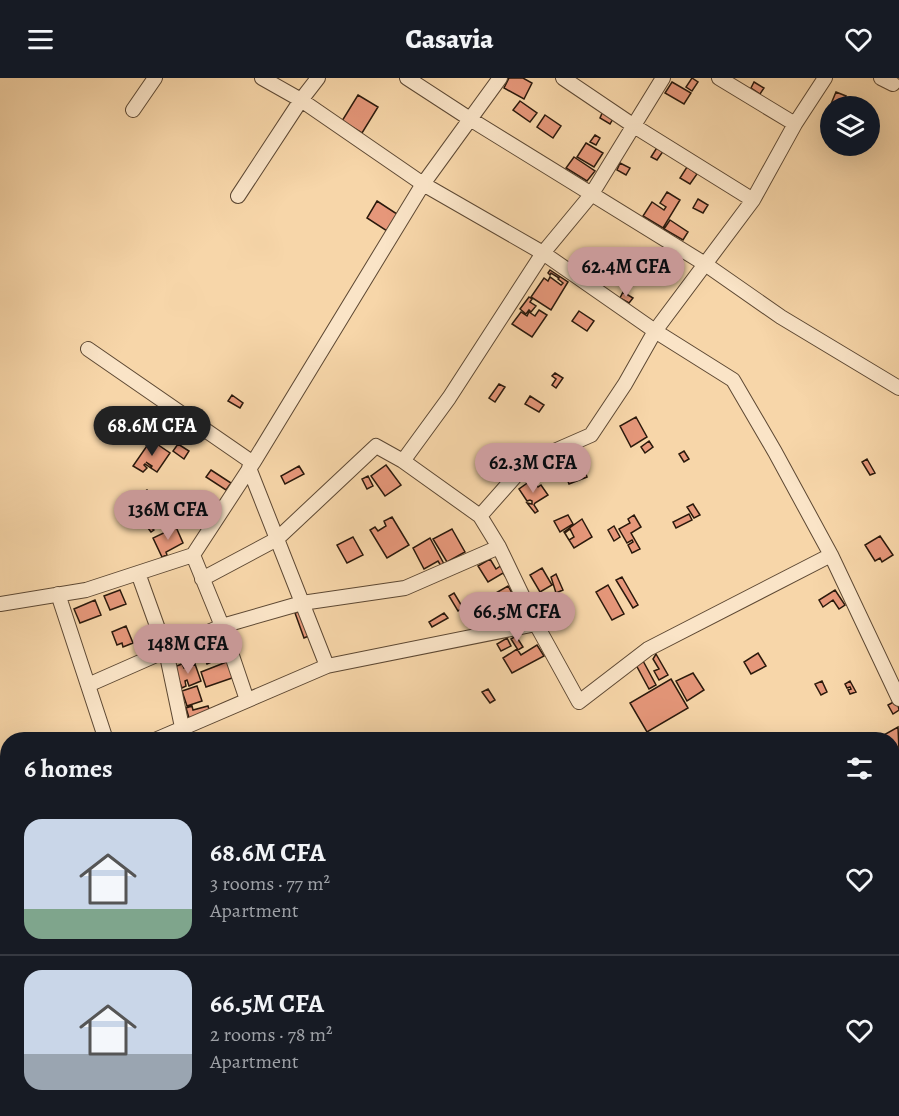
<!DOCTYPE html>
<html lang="en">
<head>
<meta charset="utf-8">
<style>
  body { margin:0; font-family:Alegreya,serif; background:#20242c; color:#f1f3f6; height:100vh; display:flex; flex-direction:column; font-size:22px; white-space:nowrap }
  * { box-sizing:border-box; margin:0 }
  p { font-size:20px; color:#9ea1a6 }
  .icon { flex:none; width:33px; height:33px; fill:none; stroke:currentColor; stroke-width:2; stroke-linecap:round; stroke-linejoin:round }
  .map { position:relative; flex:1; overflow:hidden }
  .panel { position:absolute; left:0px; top:654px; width:900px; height:384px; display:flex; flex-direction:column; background:#171b24; border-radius:24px 24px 0 0; box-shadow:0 6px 24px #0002 }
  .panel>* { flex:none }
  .controls { position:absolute; left:820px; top:18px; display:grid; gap:12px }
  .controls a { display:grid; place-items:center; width:60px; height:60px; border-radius:50%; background:#171b24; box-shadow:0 6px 24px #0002; font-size:30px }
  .price { position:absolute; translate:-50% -51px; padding:0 14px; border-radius:21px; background:#c59692; color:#111; font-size:20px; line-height:39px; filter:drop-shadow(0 2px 3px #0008) }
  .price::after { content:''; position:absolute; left:50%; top:36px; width:18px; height:14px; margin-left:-9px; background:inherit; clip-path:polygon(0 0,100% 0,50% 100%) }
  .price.on { background:#222; color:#fff }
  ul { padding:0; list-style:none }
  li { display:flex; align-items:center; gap:18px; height:150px; padding:0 24px }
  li+li { border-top:2px solid #363941 }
  li span { display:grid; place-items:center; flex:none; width:168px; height:120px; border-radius:18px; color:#555 }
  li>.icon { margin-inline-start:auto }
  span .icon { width:72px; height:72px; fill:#fffc; stroke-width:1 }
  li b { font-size:26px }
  h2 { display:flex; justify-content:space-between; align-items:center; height:72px; padding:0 24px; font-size:26px }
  header { display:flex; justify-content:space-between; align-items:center; height:78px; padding:0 24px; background:#171b24; font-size:27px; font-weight:800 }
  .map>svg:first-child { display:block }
  .building { fill:#e6977a; stroke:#2a190c; stroke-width:1.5 }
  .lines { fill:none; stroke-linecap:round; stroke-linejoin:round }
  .street-casing { stroke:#5d4833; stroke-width:16 }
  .street { stroke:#fae4c7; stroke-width:14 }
</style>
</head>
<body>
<header><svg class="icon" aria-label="menu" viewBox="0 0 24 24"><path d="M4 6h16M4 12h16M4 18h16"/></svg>Casavia<svg class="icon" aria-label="heart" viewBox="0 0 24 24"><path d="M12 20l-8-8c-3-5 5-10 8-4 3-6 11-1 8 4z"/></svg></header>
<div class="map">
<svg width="899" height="1038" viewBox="0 0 899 1038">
  <rect width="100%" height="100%" fill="#f7d6a9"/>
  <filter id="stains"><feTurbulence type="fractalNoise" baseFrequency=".00333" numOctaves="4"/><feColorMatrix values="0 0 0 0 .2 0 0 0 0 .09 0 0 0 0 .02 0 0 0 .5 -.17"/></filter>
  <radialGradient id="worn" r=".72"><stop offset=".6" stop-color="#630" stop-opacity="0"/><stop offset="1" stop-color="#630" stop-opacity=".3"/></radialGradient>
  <path class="building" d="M509,0h14l9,5 -8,16 -20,-11z
    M692,0l6,4 -6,9 -6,-4z
    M672,4l19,11 -7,11 -19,-11z
    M754,4l10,6 -4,6 -9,-6z
    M836,14l10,4 -5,10 -10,-2z
    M358,17l20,12 -16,26 -20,-12z
    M520,23l17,12 -7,9 -17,-12z
    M603,33l11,6 -4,7 -10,-6z
    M831,36v18l-7,-4z
    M545,37l16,11 -8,12 -16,-11z
    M595,57l5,3 -4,7 -6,-3z
    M586,65l17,10 -9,14 -17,-10z
    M658,68l6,4 -7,10 -6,-3z
    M574,79l21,14 -8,10 -21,-13z
    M620,85l10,5 -4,7 -9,-5z
    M687,89l10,7 -7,10 -10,-6z
    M667,114l13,8 -17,28 -20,-12 9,-14 12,8 2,-3 -6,-4z
    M698,121l10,6 -5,8 -10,-5z
    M377,123l20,13 -10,17 -20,-13z
    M670,142l18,12 -5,8 -19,-11z
    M550,192l18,12 -17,28 -20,-13 13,-19 4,3 2,-4 11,8 2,-2 -5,-4 1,-1 -8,-5 -1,2 -2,-2z
    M623,214l10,6 -4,5 -9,-5z
    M529,219l3,2 -2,3 6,4 -5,6 -2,-2 -3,4 -6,-5z
    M539,232l8,5 -15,22 -20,-13 9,-12 6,4 2,-4 6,4z
    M579,233l15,10 -7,10 -15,-10z
    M555,295l8,5 -7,10 -4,-3 4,-6 -4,-3z
    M499,306l6,3 -10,15 -6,-4z
    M232,317l11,8 -3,5 -12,-7z
    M530,318l14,9 -5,7 -14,-8z
    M636,339l11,20 -16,10 -11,-21z
    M151,362l19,13 -13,19 -6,-4 1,-2 -6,-4 5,4v2l-6,-4 -1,1 3,3 -4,4 -10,-6z
    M649,363l4,6 -8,6 -4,-6z
    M178,366l11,7 -5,8 -11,-8z
    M684,373l5,8 -5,3 -5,-8z
    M867,381l8,14 -5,2 -8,-13z
    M582,384l5,15 -18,7 -6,-16z
    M386,387l15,20 -16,11 -14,-20z
    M299,388l5,8 -19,10 -4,-8z
    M211,392l20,13 -5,7 -20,-13z
    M368,398l5,10 -6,3 -5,-10z
    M533,401l5,8 3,-2 7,10 -13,8 -1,2 4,6 -3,2 -8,-10 5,1v-3l-2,-1 -3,1 -8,-12z
    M147,412l24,26 -18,13 1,1 -3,2 -10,-13 6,-5 -3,-4 -6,5 -9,-13z
    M693,426l7,11 -6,3 -7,-11z
    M689,436l3,6 -16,8 -3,-6z
    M568,437l5,9 -13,8 -6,-11z
    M634,437l7,12 -10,6 9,16 -8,4 -4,-8 5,-3 -1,-2 -5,3 -8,-14 11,-6 -2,-4z
    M392,439l17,28 -22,13 -17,-28 5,-3 3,4 8,-5 -2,-5z
    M582,441l10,18 -18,11 -5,-8 5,-3 -4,-8 -5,4 4,7 -5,-8z
    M614,448l6,11 -6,4 -6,-11z
    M176,449l7,16 -17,9 1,3 -5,2 -9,-19z
    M452,451l13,23 -18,10 -14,-23z
    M880,458l13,19 -11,7 -2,-4 -5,3 -10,-16z
    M353,459l10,18 -16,8 -10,-18z
    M430,460l14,26 -3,2 -3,-5 -14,8 -11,-21z
    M490,481l6,10 6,-4 6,9 -3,2 -2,-3 -15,9 -10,-16z
    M542,490l10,17 -12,7 -10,-17z
    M556,496l7,16 -7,3 -5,-16z
    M622,499l16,28 -5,3 -17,-28z
    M608,507l16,29 -12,6 -16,-28z
    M508,508l8,14 -14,8 -8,-14z
    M120,512l6,14 -16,6 -6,-14z
    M835,512l10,15 -6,4 -6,-9 -10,7 -4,-7z
    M454,515l9,15 -5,3 -9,-15z
    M95,522l6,15 -21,8 -6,-14z
    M301,533l10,24 -7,3 -9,-25z
    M444,535l4,5 -16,9 -3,-5z
    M126,548l7,17 -10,4 -1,-4 -5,2 -5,-13z
    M516,558l7,11 -5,3 -7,-11z
    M221,560l5,11 -5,2 2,6 -16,7 -7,-18z
    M507,560l4,8 -10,5 -4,-7z
    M537,567l7,11 -32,17 -9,-15 14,-9 4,6z
    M758,575l8,13 -15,8 -7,-12z
    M656,576l12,21 -9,5 -5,-9 5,-2 -6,-10z
    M642,581l14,26 -7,4 -14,-26z
    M229,583l6,16 -29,10 -5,-15z
    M182,586l2,4 11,-4 6,17 -12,5 -2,-6 -2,1 1,5 -4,2 -8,-21z
    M693,595l11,17 -17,11 -11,-20z
    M671,601l17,29 -41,24 -17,-29z
    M822,603l5,11 -6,3 -6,-11z
    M850,603l6,11 -6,2 -2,-4 3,-1 -1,-2 -3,1 -2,-4z
    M197,608l5,15 -15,5 -5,-15z
    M488,611l7,11 -5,3 -8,-11z
    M897,622l2,10 -6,4 -5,-9z
    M192,628l1,4 15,-4 2,7 -20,8 -4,-13z
    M898,649l1,24 -6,4 -1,-15h-8l-2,-4z
    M899,721v13l-7,3v-6l3,-1 -2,-7z
    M892,739l5,11 2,-1v5l-5,2z
    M6,776l2,8 -8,2v-8z"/>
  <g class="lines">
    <g class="street-casing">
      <path id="street" d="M262,0l39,22 122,84 120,69 112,78 78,49 42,72 56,103 68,144
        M407,0l63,41 235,145 76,53 118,71
        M563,0l71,48 119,74
        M719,0l76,46
        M881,0l12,6
        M133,32l22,-32
        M238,118l63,-96 17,-22
        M88,271l165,114
        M403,383l77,55 19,31 37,77 43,78 69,-53 183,-94
        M249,390l78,198
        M480,438l47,-53 64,-28 34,-51 30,-53 98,-131 42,-76 30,-46
        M193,477l29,71 25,74
        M138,495l28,78 16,76
        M202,501l75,-40 99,-93 27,15 46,-63 94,-145 48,-58 72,-117
        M58,516l48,146
        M0,526l86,-14 107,-35 60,-92 170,-279 77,-106
        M88,607l134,-59 80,-23 103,-15 94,-41
        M155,662l172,-74 209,-42
        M0,738l8,-4
        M410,1030l4,8
        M147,1038l14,-8"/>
    </g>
    <use href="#street" class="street"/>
  </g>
  <rect width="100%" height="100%" filter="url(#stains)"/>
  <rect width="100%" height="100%" fill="url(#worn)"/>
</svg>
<div class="controls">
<a><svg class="icon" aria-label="layers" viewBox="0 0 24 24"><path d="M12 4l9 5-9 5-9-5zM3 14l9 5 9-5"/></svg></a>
</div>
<b class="price" style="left:626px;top:220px">62.4M CFA</b>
<b class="price on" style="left:152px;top:379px">68.6M CFA</b>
<b class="price" style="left:533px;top:416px">62.3M CFA</b>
<b class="price" style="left:168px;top:463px">136M CFA</b>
<b class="price" style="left:517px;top:565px">66.5M CFA</b>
<b class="price" style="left:188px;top:597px">148M CFA</b>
<section class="panel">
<h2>6 homes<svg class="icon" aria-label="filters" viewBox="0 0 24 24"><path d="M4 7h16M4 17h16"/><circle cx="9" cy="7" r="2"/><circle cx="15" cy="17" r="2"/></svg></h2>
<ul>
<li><span style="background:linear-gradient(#c9d6e8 75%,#7fa58c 0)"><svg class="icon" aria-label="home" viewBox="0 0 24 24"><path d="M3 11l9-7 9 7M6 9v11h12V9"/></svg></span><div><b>68.6M CFA</b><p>3 rooms · 77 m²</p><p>Apartment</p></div><svg class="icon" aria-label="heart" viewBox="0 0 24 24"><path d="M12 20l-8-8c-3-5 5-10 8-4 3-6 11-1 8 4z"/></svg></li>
<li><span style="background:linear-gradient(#c9d6e8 70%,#9aa5b1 0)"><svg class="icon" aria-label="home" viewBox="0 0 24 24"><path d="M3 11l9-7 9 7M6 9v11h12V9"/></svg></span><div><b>66.5M CFA</b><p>2 rooms · 78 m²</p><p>Apartment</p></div><svg class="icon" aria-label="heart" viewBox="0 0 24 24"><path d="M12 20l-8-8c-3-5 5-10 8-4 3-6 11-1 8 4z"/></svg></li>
</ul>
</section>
</div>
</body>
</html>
